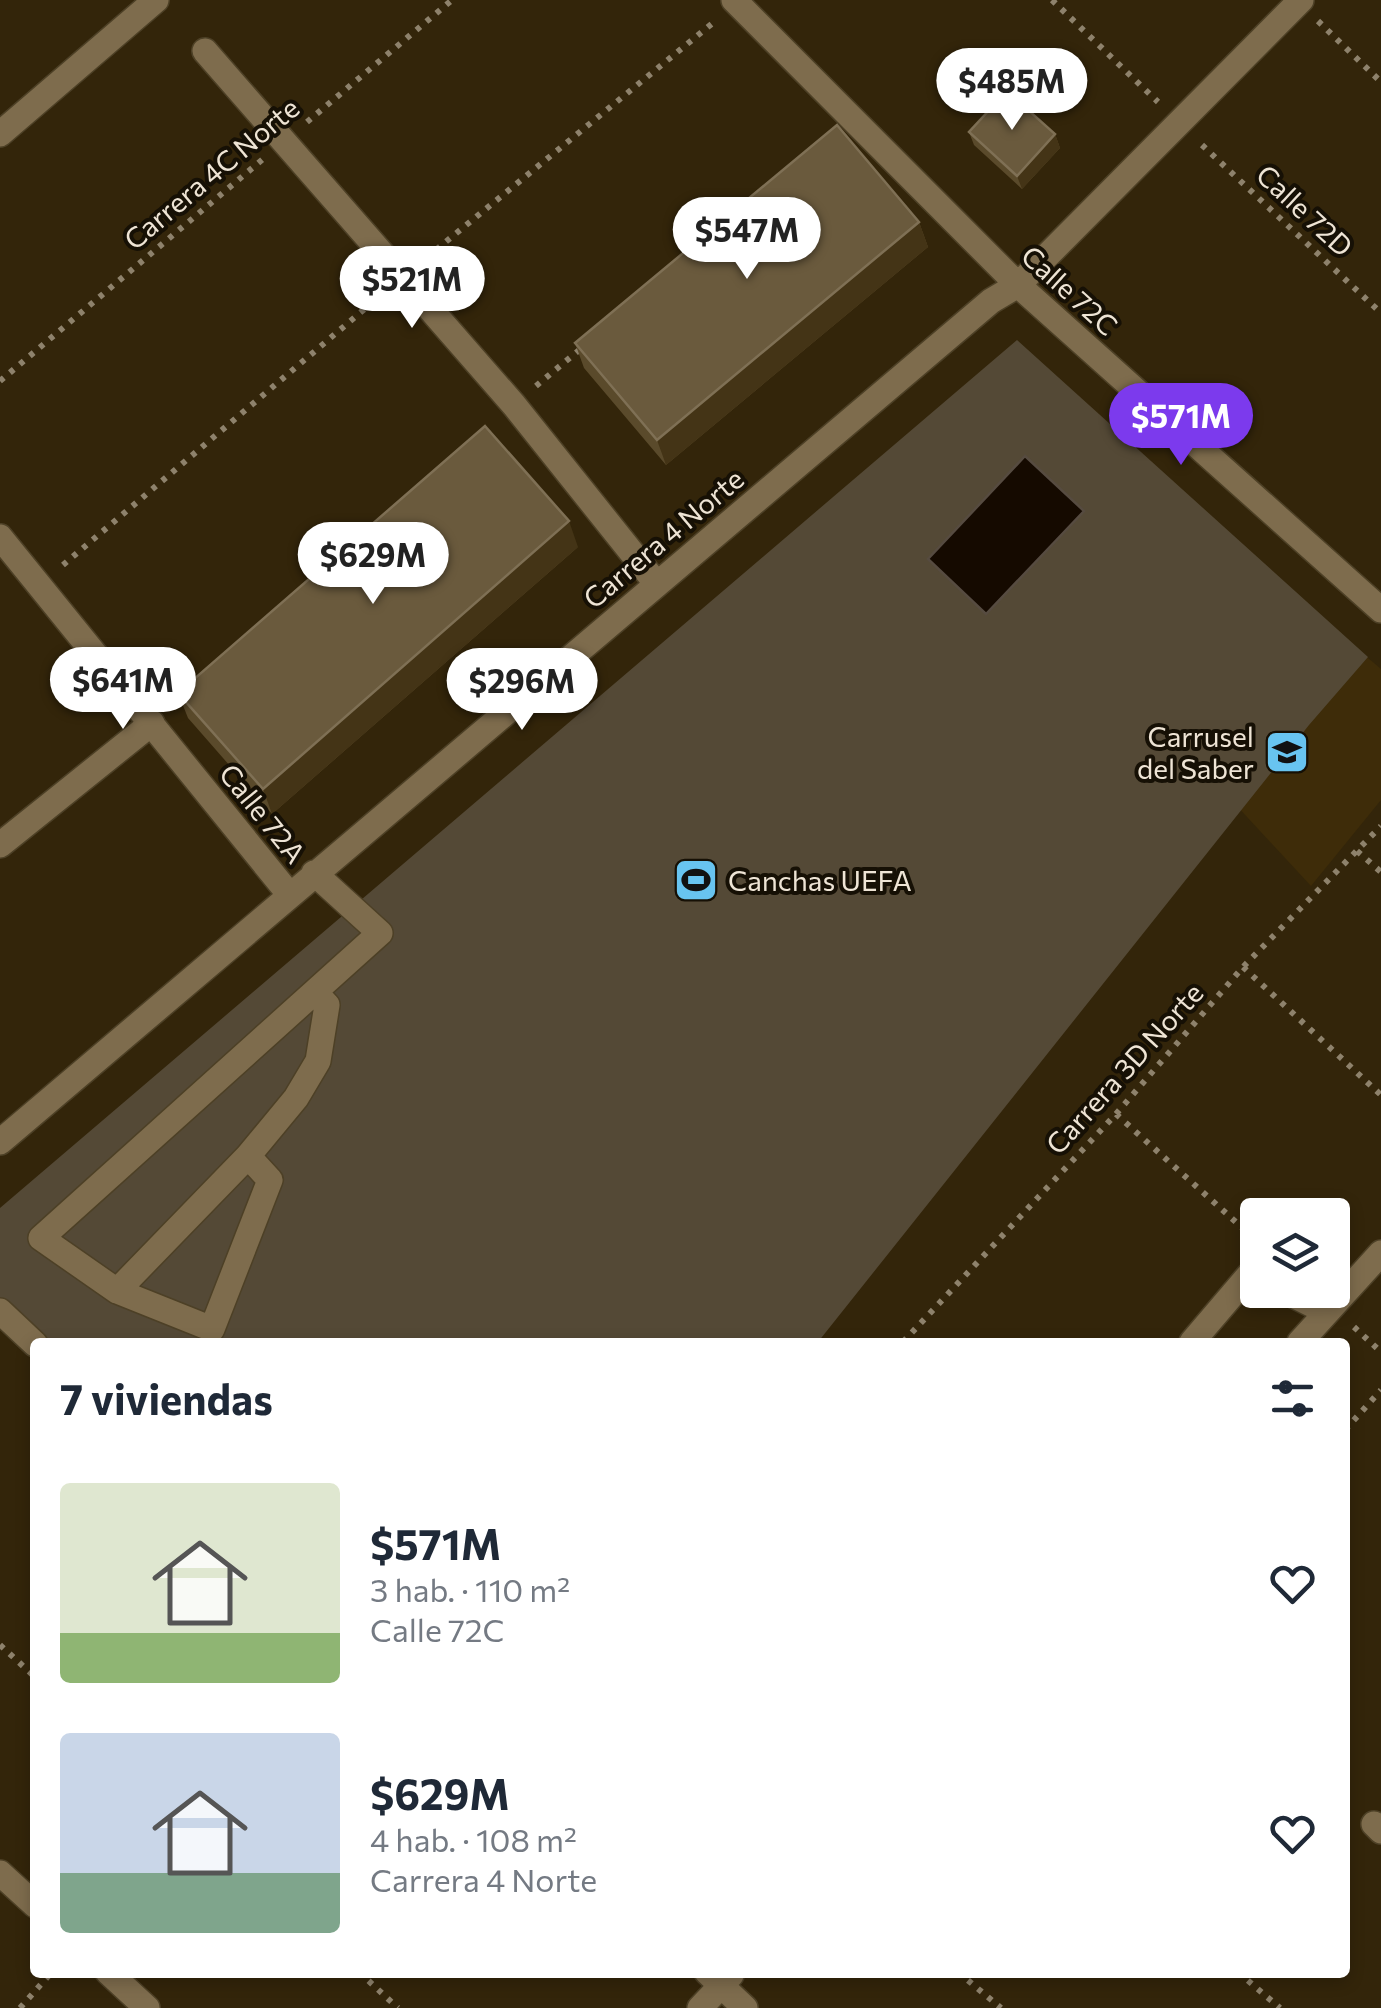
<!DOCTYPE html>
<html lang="es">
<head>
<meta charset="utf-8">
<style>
  body { margin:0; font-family:Commissioner,sans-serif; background:#f2f2f3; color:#1f2937; height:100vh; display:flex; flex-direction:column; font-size:38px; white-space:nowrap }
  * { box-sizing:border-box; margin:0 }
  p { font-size:32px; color:#747a83 }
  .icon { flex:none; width:55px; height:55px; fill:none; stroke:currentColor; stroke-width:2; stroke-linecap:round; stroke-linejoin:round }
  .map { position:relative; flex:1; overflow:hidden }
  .panel { position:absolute; left:30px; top:1338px; width:1320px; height:640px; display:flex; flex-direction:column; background:#fff; border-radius:10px; box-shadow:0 5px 15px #0003 }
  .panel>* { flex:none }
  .controls { position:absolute; left:1240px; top:1198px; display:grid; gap:20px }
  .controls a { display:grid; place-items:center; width:110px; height:110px; border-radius:10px; background:#fff; box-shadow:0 5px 15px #0003; font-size:50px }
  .price { position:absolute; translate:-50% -85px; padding:0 22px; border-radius:35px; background:#fff; color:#222; font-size:32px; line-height:65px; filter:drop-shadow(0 2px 5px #0008) }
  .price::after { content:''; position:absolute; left:50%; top:60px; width:30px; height:22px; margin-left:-15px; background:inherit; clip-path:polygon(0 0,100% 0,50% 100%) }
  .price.active { background:#7c3aed; color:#fff }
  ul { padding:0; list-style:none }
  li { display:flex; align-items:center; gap:30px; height:250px; padding:0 30px }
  li span { display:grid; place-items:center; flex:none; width:280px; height:200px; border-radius:10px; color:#555 }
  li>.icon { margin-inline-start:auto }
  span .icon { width:120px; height:120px; fill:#fffc; stroke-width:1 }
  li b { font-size:42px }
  h2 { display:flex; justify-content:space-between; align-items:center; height:120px; padding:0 30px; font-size:42px }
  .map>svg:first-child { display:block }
  .built { fill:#3e2c09 }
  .green { fill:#544936 }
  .water { fill:#150a00; stroke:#564b40; stroke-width:2.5 }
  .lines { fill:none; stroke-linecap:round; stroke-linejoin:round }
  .minor-casing { stroke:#4d4026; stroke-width:28 }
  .path { stroke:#8e826c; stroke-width:6; stroke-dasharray:5 8; stroke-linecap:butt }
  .minor { stroke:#7e6c4d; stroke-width:25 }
  .wall { fill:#5a4a2b }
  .shaded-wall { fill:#443416 }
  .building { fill:#6a5a3d; stroke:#7f7055; stroke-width:2.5 }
  .labels { text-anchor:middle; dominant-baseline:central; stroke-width:8; stroke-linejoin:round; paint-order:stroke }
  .street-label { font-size:28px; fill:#eee4d5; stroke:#161005 }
  .poi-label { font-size:28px; fill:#eee4d5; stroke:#161005; text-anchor:end }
</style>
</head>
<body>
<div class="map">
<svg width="1381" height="2008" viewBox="0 0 1381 2008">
  <rect width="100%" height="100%" fill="#33250a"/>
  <path class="built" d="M1335,630l46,39v131l-70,86 -100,-108z"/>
  <path class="green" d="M1017,340l351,317 -59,68 -491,617h-769l-49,-44v-90z"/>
  <path class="water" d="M1025,456l59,55 -98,103 -58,-55z"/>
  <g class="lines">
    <g class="minor-casing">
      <path id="minor" d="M734,0l284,285 363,325
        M205,51l309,354 142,178
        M0,134l156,-134
        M0,537l289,357
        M0,845l152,-122
        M0,1142l991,-841 27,-16 283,-285
        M248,1156l22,24 -58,149 -95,-38 -76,-53 339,-305 -66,-60
        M1283,1290l44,22
        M117,1291l131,-135 48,-58 22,-37 9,-56 -12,-13
        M0,1311l35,33
        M1192,1342l58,-68 8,3
        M1300,1342l81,-89
        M1374,1824l7,7
        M0,1873l35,32
        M108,1972l39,36
        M707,1972l38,36
        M700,2008l31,-33"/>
    </g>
    <path class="path" d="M1052,0l106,102
      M1318,21l63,61
      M307,122l145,-122
      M1202,145l179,168
      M426,258l288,-236
      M0,381l263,-222
      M536,386l48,-40
      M63,565l318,-270
      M1357,851l24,21
      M1243,967l138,128
      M1116,1114l142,128
      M1354,1327l27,25
      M903,1342l213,-228 127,-147 138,-141
      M1345,1430l36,-40
      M0,1645l35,32
      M359,1972l39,36
      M958,1972l43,36
      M1238,1972l42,36
      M20,2008l32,-36"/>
    <use href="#minor" class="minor"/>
  </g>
  <path class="wall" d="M969,132l86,2 5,14 -38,41 -48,-44z
    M919,222l9,25 -262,218 -82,-97 -9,-25z
    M578,547l-306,267 -84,-96 -10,-25z"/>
  <path class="shaded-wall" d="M1055,134l5,14 -38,41 -5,-13z
    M919,222l9,25 -262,218 -9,-25z
    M569,521l9,26 -306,267 -9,-25z"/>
  <path class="building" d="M1007,91l48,43 -38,42 -48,-44z
    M837,125l82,97 -262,218 -82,-97z
    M485,426l84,95 -306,268 -85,-96z"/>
  <defs>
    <g id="school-square" transform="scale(2.25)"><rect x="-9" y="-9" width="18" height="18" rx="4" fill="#68c4f0" stroke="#161005"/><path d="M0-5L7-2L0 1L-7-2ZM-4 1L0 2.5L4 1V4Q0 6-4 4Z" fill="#111"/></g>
    <g id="stadium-square" transform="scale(2.25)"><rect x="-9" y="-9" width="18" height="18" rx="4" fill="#68c4f0" stroke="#161005"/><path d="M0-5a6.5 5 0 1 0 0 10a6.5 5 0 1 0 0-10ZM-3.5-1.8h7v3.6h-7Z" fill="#111"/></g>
  </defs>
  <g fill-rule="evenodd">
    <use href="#school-square" x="1287" y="752"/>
    <use href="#stadium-square" x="696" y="880"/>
  </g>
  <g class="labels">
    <g class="street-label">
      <text transform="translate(211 173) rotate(-40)">Carrera 4C Norte</text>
      <text transform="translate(1305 210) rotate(43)">Calle 72D</text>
      <text transform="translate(1070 290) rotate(42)">Calle 72C</text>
      <text transform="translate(663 538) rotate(-40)">Carrera 4 Norte</text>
      <text transform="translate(263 813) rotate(51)">Calle 72A</text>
      <text transform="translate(1124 1068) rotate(-48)">Carrera 3D Norte</text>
    </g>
    <g class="poi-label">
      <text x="1254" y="736">Carrusel<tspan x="1254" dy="32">del Saber</tspan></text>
      <text x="728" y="880" text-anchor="start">Canchas UEFA</text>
    </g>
  </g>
</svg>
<div class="controls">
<a><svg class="icon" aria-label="layers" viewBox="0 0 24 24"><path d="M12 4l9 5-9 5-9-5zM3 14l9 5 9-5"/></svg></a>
</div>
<b class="price" style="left:1012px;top:133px">$485M</b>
<b class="price" style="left:747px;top:282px">$547M</b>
<b class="price" style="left:412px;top:331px">$521M</b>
<b class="price active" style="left:1181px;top:468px">$571M</b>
<b class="price" style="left:373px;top:607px">$629M</b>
<b class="price" style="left:123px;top:732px">$641M</b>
<b class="price" style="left:522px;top:733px">$296M</b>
<section class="panel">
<h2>7 viviendas<svg class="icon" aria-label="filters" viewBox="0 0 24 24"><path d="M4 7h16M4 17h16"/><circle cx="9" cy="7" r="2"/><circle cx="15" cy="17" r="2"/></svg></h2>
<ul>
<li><span style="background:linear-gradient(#dfe7d0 75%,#8fb573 0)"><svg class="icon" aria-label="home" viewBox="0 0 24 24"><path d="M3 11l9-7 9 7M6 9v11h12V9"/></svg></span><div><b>$571M</b><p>3 hab. · 110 m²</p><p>Calle 72C</p></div><svg class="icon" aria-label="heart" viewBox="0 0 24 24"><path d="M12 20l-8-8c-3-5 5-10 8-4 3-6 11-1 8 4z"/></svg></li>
<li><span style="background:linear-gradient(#c9d6e8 70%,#7fa58c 0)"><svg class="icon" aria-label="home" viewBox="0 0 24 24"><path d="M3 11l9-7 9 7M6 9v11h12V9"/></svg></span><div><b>$629M</b><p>4 hab. · 108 m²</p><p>Carrera 4 Norte</p></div><svg class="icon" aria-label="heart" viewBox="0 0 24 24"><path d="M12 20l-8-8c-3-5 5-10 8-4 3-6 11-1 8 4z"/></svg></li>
</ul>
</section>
</div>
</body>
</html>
